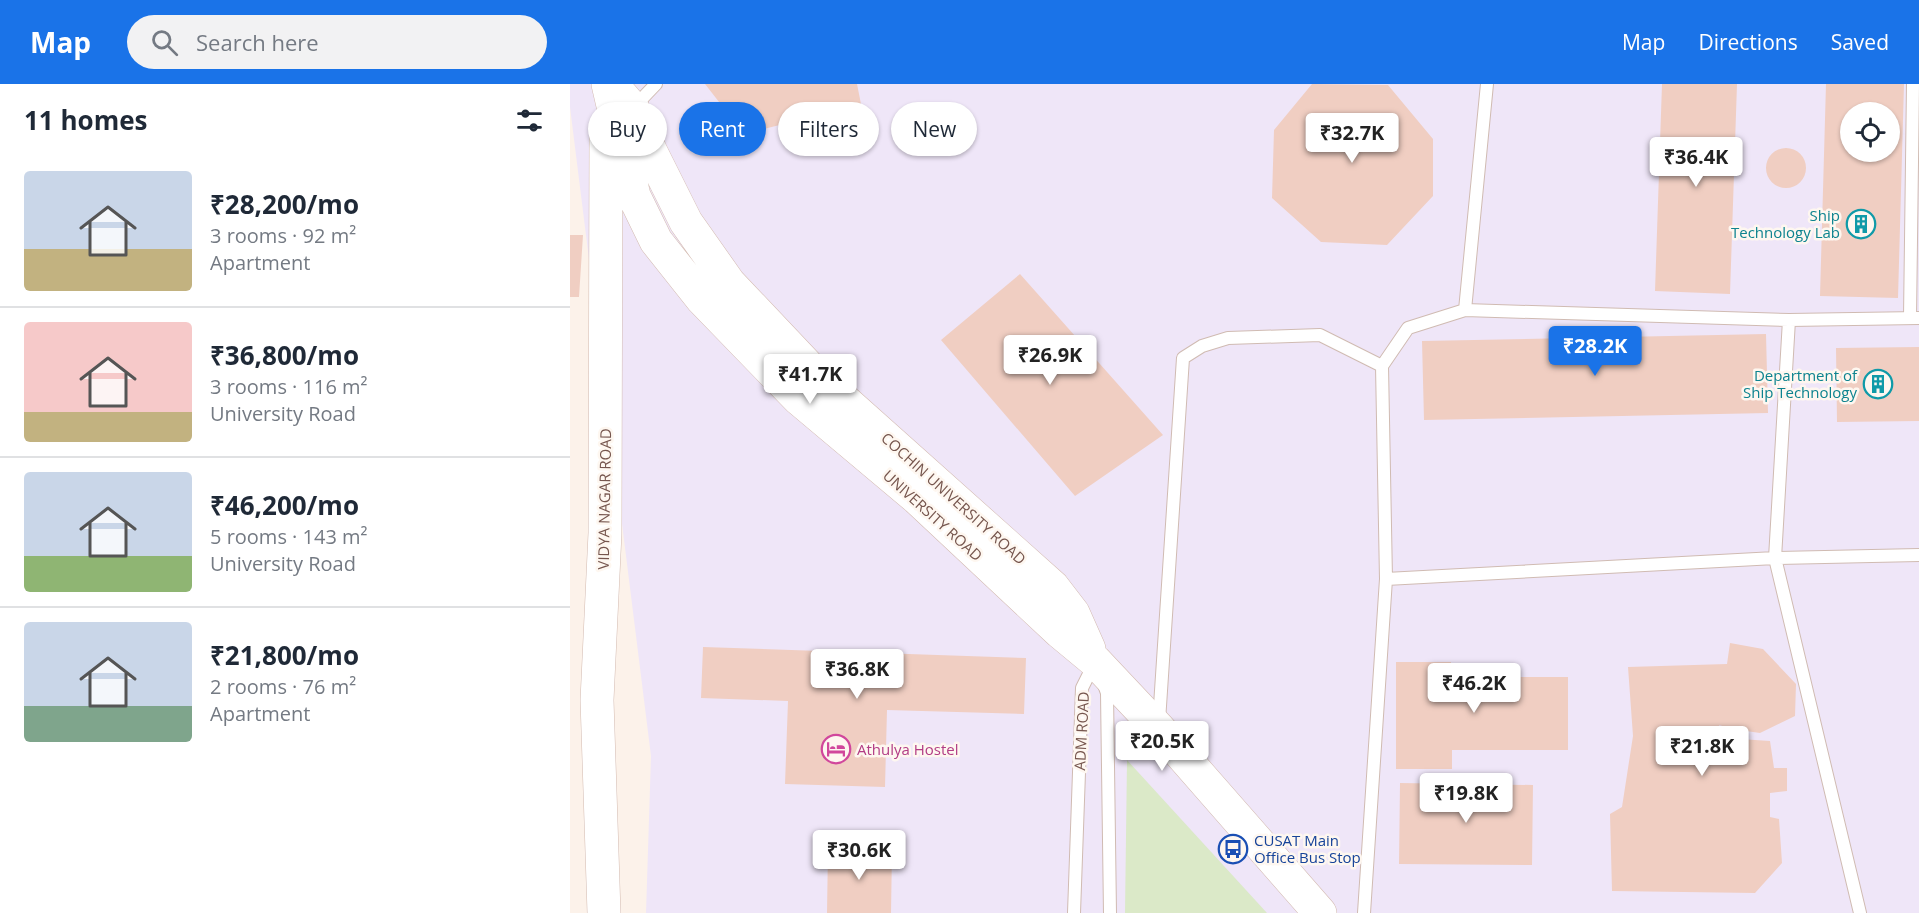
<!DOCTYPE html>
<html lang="en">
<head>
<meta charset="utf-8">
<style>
  body { margin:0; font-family:"Open Sans",sans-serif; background:#f2f2f3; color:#1f2937; height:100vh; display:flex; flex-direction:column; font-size:22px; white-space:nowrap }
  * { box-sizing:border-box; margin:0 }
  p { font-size:20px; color:#747a83 }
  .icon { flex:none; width:33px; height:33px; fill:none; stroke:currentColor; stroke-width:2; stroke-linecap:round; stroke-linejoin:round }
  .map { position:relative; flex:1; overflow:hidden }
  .sheet { display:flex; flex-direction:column; background:#fff; width:570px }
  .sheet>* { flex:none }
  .banner { position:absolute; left:18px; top:18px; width:570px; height:54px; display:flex; gap:12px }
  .buttons { position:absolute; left:1270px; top:18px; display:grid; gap:12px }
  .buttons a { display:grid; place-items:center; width:60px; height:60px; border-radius:50%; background:#fff; box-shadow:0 2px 4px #0004; font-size:30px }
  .price { position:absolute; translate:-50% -51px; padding:0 14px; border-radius:6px; background:#fff; color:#222; font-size:20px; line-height:39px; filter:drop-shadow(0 2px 3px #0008) }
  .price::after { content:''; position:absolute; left:50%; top:36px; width:18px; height:14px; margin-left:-9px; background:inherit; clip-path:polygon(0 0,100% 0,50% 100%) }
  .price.on { background:#1a73e8; color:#fff }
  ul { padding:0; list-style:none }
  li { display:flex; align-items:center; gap:18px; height:150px; padding:0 24px }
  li+li { border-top:2px solid #e0e1e3 }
  li span { display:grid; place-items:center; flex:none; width:168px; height:120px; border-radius:6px; color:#555 }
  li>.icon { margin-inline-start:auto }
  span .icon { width:72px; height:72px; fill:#fffc; stroke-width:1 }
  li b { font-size:26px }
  h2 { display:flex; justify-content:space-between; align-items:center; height:72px; padding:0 24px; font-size:26px }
  .tag { padding:0 21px; border-radius:27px; background:#fff; box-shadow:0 2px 4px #0004; font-size:21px; line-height:54px }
  .tag.on { background:#1a73e8; color:#fff }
  header { display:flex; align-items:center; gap:36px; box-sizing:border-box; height:84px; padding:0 30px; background:#1a73e8; color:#fff }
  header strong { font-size:28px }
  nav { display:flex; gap:33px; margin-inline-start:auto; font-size:21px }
  .search { width:420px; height:54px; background:#f2f2f3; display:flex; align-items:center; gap:15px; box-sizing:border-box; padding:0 21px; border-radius:33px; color:#747a83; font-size:22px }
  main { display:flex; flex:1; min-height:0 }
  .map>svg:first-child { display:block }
  .education { fill:#efe6f8; fill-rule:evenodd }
  .green { fill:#dbe9c8 }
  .building { fill:#f0cec2; fill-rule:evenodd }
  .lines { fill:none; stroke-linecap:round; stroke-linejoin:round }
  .lane-casing { stroke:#d0bbb2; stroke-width:14 }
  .secondary-casing { stroke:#d3bab0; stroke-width:34 }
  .lane { stroke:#fff; stroke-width:12 }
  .secondary { stroke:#fff; stroke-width:33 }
  .labels { text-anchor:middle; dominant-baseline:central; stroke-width:5; stroke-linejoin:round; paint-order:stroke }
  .culture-label { font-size:15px; fill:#0d838f; stroke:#fef7f0; text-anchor:end }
  .street-label { font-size:15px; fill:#76564e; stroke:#fef7f0 }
  .hotel-label { font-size:15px; fill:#b23c85; stroke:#fef7f0; text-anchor:start }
  .transit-label { font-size:15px; fill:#164399; stroke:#fef7f0; text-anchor:start }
</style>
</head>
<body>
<header>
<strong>Map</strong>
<div class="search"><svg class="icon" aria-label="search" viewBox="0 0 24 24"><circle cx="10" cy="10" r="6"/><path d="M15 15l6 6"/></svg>Search here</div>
<nav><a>Map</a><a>Directions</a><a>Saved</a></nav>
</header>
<main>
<section class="sheet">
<h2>11 homes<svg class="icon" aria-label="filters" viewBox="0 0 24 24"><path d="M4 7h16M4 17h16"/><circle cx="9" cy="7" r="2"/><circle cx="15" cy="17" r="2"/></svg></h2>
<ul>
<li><span style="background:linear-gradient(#c9d6e8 65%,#c2b280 0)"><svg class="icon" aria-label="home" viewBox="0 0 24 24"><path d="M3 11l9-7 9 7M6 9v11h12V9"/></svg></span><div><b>₹28,200/mo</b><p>3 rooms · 92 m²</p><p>Apartment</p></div></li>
<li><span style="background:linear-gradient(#f6c9c9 75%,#c2b280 0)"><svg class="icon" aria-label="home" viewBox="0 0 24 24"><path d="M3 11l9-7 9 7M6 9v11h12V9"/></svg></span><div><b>₹36,800/mo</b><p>3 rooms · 116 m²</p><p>University Road</p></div></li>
<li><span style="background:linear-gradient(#c9d6e8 70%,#8fb573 0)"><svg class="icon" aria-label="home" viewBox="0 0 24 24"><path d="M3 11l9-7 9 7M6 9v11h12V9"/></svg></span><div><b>₹46,200/mo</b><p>5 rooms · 143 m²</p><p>University Road</p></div></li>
<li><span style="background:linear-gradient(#c9d6e8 70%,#7fa58c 0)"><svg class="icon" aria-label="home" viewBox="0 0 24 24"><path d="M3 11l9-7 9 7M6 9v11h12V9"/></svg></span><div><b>₹21,800/mo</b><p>2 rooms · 76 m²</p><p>Apartment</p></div></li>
</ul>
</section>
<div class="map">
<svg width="1349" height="829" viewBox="0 0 1349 829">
  <rect width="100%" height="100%" fill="#fcf2ea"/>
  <path class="education" d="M0,0h1349v829h-1273l5,-157 -81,-649zM1281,28h39v40h-39z"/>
  <path class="green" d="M557,676l140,153h-142z"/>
  <path class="building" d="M135,0h152l4,20 -117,30z
    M742,0l76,1 45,54v57l-46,49 -66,-3 -49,-44 2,-68z
    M1092,0h75l-7,210 -75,-3z
    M1256,0h78l-6,214 -78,-2zM1281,28h39v40h-39z
    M1196 84a20 20 0 1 1 40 0a20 20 0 1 1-40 0Z
    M0,151h13l-4,62h-9z
    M450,190l143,161 -88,61 -134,-156z
    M1196,250l2,79 -344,7 -2,-79z
    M1349,263v74l-82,1 -1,-74z
    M1160,559l33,6 33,35 -1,32 -35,17 -28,-4 -13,-4 6,13 45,3 4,27h13v23l-17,2v24l9,2 3,44 -27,30 -143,-2 -2,-77 12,-7 11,-71 -5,-69 99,-3z
    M133,563l323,11 -2,56 -137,-4 -2,77 -100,-3 3,-83 -87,-3z
    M826,578h55v15h117v73h-116v19h-56z
    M830,699l133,2 -1,80 -133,-1z
    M258,765l64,1 -1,63h-64z"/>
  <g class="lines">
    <g class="lane-casing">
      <path id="lane" d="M63,24l23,-24
        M895,226l22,-226
        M1340,234l3,-234
        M1219,236l-14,238 85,355
        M816,495l389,-21 144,-3
        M533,598l4,11 3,220
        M589,637l24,-363 19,-12 26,-8 92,-3 62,31
        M504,829l8,-225 13,-26
        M794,829l22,-334 -4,-213 26,-38 57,-18 324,10 130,-2"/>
    </g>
    <g class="secondary-casing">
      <path id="secondary" d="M38,0l26,112 22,45 46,58 96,99 119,100 143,134 35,29 64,68 161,184
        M51,11l12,14 17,41 36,72 43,61 90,95 234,209 20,26 16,36
        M34,829l-7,-213 8,-167 1,-399"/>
    </g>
    <use href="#lane" class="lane"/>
    <use href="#secondary" class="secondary"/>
  </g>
  <defs>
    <g id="building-ring" transform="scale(1.5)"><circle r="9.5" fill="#fef7f0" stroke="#0f9aa8" stroke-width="1.5"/><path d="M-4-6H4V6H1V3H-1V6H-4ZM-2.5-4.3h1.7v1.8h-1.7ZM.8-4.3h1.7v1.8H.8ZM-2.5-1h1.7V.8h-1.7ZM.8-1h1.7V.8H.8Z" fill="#0f9aa8"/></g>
    <g id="hotel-ring" transform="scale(1.5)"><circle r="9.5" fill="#fef7f0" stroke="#d1479c" stroke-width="1.5"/><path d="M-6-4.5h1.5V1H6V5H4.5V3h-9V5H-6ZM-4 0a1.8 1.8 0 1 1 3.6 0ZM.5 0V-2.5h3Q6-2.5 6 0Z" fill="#d1479c"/></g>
    <g id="bus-ring" transform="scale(1.5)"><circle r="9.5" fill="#fef7f0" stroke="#1a4fb4" stroke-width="1.5"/><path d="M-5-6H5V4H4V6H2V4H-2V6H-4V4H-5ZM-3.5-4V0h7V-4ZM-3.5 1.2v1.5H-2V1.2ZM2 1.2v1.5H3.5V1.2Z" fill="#1a4fb4"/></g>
  </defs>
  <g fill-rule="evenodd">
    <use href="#building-ring" x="1291" y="140"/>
    <use href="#building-ring" x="1308" y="300"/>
    <use href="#hotel-ring" x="266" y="665"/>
    <use href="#bus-ring" x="663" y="765"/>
  </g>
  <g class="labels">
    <g class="culture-label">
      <text x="1270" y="131">Ship<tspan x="1270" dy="17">Technology Lab</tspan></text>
      <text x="1287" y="291">Department of<tspan x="1287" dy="17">Ship Technology</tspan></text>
    </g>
    <g class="street-label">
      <text transform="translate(384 414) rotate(42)">COCHIN UNIVERSITY ROAD</text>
      <text transform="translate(34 415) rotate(-89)">VIDYA NAGAR ROAD</text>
      <text transform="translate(363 431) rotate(42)">UNIVERSITY ROAD</text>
      <text transform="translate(511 647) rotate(-87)">ADM ROAD</text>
    </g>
    <g class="hotel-label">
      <text x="287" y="665">Athulya Hostel</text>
    </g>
    <g class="transit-label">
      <text x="684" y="756">CUSAT Main<tspan x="684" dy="17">Office Bus Stop</tspan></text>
    </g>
  </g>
</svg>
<div class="buttons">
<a><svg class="icon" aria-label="locate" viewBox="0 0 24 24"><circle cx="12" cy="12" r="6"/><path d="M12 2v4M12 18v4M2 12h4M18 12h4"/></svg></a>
</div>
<b class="price" style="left:782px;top:80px">₹32.7K</b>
<b class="price" style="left:1126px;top:104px">₹36.4K</b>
<b class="price on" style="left:1025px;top:293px">₹28.2K</b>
<b class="price" style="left:480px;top:302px">₹26.9K</b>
<b class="price" style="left:240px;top:321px">₹41.7K</b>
<b class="price" style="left:287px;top:616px">₹36.8K</b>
<b class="price" style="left:904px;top:630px">₹46.2K</b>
<b class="price" style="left:592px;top:688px">₹20.5K</b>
<b class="price" style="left:1132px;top:693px">₹21.8K</b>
<b class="price" style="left:896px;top:740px">₹19.8K</b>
<b class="price" style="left:289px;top:797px">₹30.6K</b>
<div class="banner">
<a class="tag">Buy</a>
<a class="tag on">Rent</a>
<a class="tag">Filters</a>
<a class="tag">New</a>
</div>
</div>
</main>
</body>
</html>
